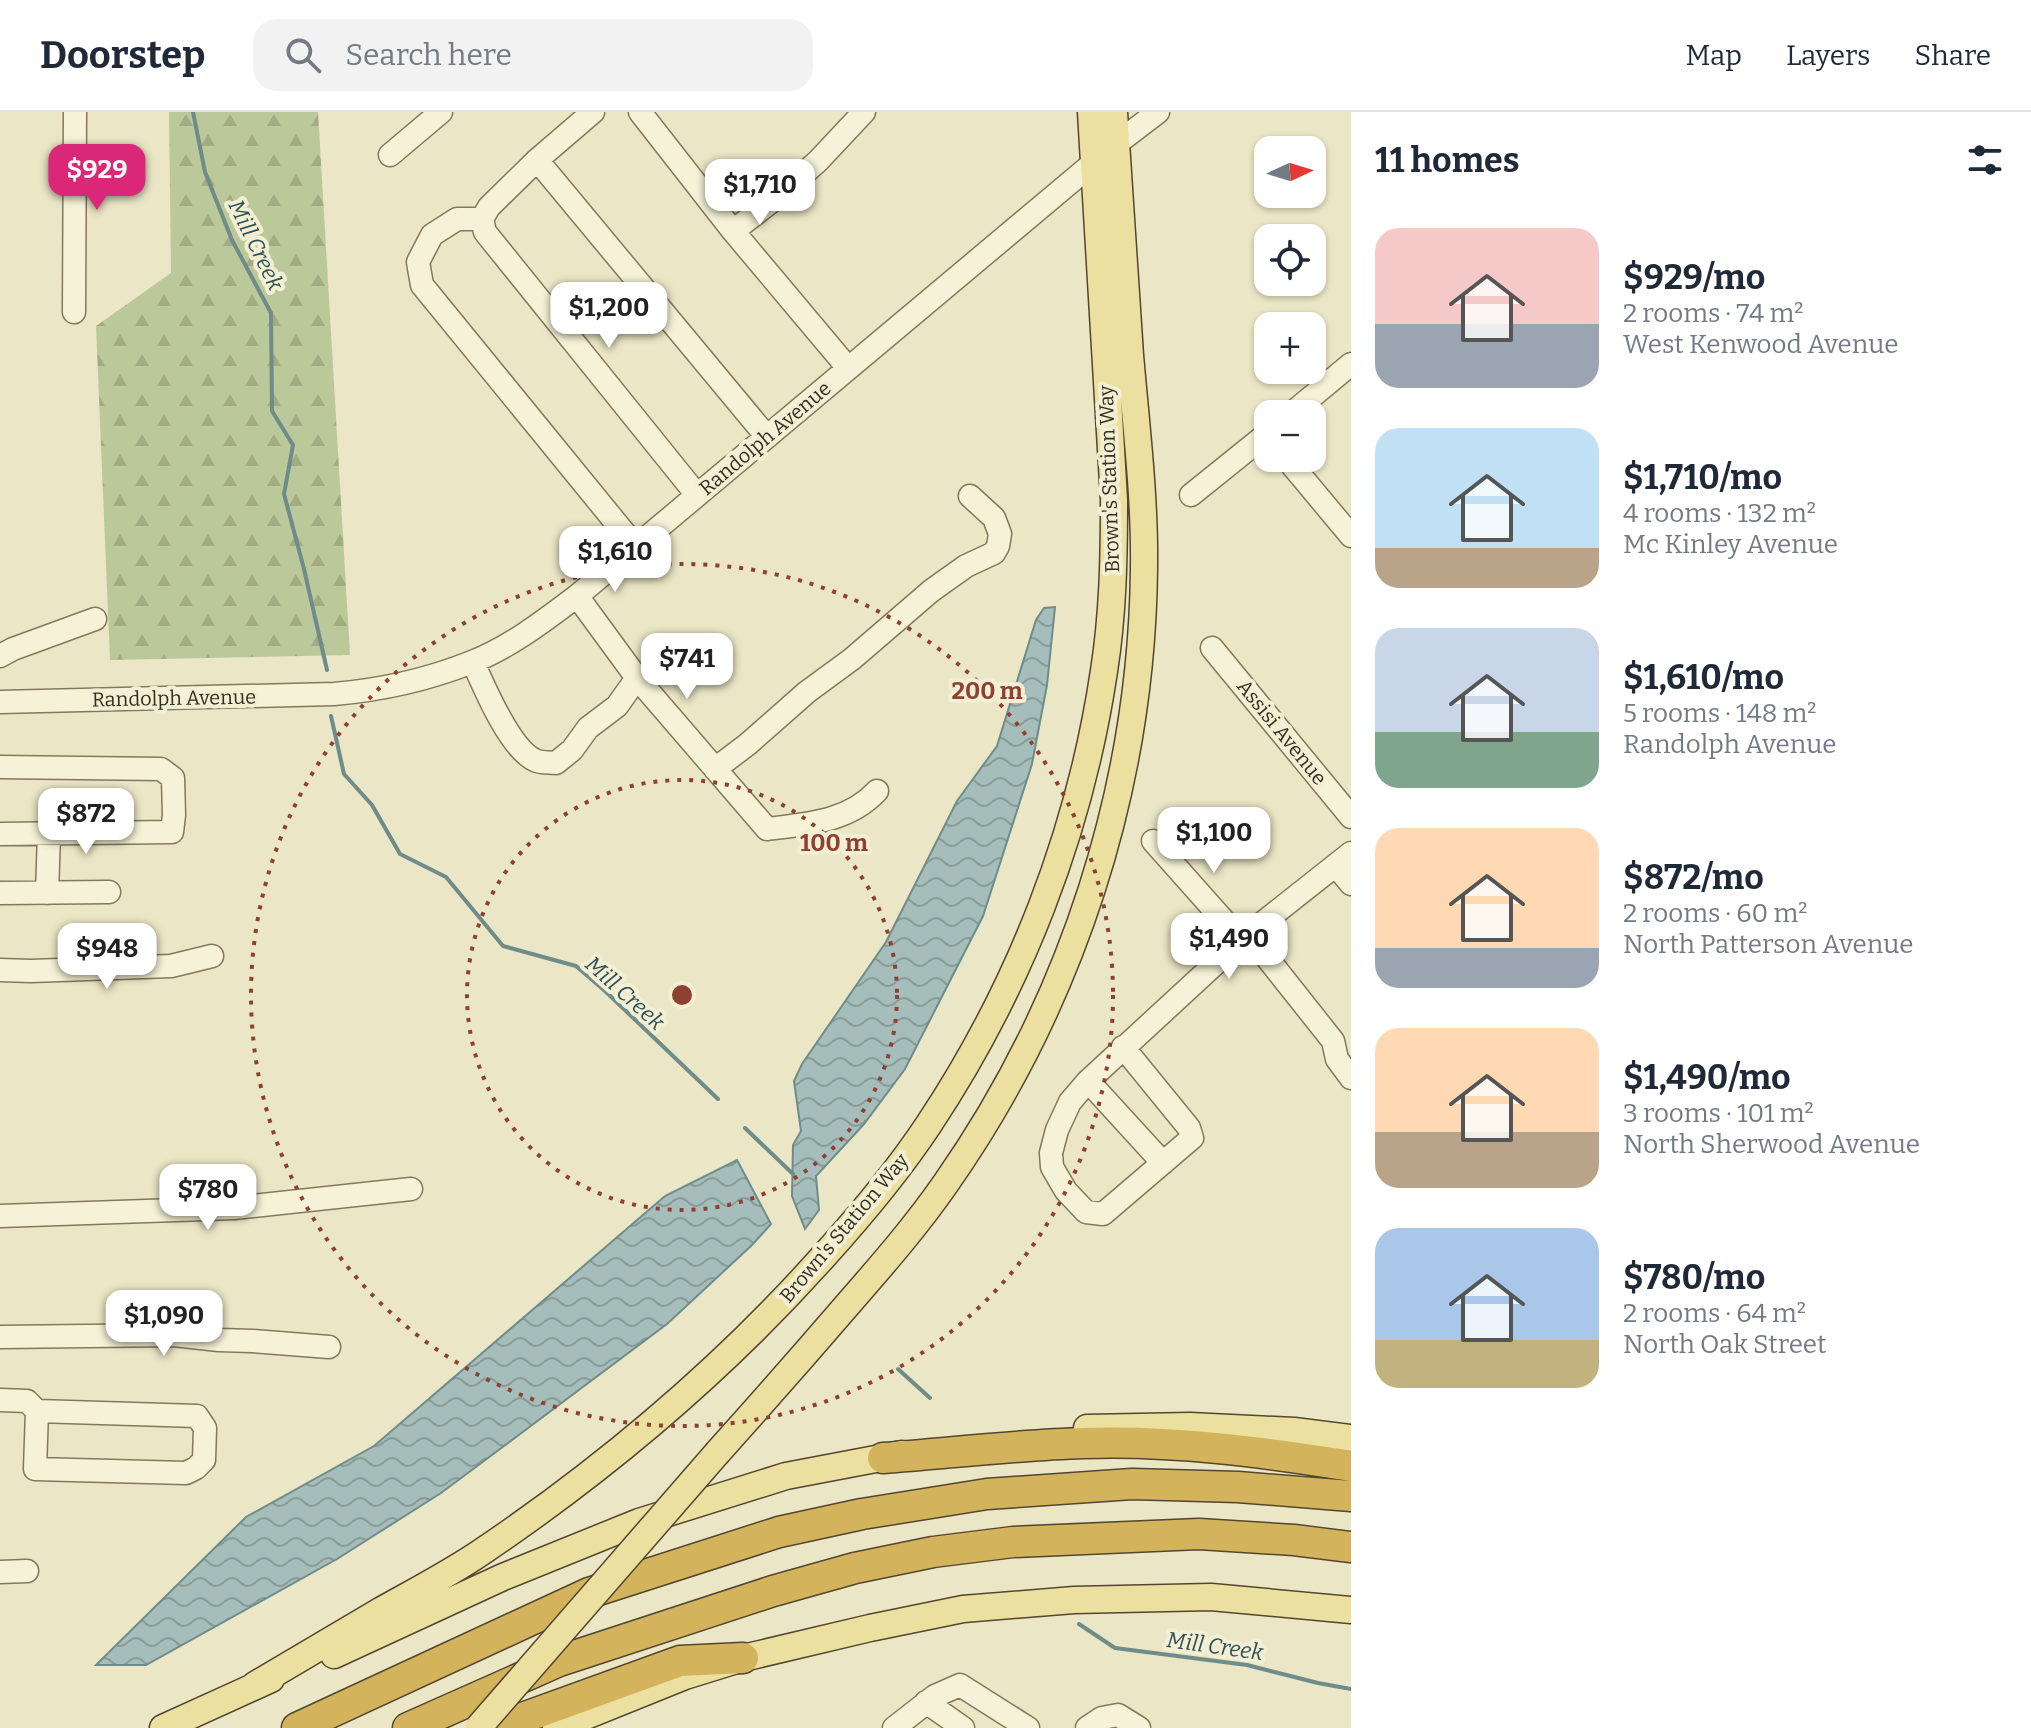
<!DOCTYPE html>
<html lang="en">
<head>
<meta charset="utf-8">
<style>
  body { margin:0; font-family:Bitter,serif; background:#f2f2f3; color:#1f2937; height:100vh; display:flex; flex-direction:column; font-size:30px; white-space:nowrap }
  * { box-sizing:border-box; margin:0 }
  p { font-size:26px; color:#747a83 }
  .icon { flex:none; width:44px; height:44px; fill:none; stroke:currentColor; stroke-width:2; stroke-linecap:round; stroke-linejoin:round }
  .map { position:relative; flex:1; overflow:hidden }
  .details { display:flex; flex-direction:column; background:#fff; width:680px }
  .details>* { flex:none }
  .needle { width:52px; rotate:86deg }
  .controls { position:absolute; left:1254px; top:24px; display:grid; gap:16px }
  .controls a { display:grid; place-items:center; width:72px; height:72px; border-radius:16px; background:#fff; box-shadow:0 2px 6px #0004; font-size:40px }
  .price { position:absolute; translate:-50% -68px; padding:0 18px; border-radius:16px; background:#fff; color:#222; font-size:26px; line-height:52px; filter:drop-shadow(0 2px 4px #0008) }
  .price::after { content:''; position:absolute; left:50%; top:48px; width:24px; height:18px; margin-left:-12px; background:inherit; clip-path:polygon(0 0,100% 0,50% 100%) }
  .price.current { background:#db2777; color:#fff }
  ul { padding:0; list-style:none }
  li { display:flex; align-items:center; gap:24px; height:200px; padding:0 24px }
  li span { display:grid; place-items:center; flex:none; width:224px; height:160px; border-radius:24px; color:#555 }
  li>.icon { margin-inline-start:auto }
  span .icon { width:96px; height:96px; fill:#fffc; stroke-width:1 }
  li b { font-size:34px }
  h2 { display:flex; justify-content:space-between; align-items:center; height:96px; padding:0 24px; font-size:34px }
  header { display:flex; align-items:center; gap:48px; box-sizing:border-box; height:112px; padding:0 40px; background:#fff; border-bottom:2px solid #e0e1e3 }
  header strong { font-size:38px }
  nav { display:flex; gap:44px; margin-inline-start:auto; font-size:28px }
  .search { width:560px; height:72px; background:#f2f2f3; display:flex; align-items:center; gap:20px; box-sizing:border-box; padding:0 28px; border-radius:24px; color:#747a83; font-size:30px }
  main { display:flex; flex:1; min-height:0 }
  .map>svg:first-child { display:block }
  .forest { fill:url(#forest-firs) }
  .water { fill:url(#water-waves); stroke:#6e8c89; stroke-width:2 }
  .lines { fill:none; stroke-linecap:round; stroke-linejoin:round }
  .stream { stroke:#6e8c89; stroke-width:4 }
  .minor-casing { stroke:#84785c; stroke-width:25 }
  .major-casing { stroke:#524630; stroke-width:29 }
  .highway-casing { stroke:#524630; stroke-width:33 }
  .minor { stroke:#f6f2d7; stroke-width:22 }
  .major { stroke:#ebe09f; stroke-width:26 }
  .highway { stroke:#d3b35c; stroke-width:30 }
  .major-bridge-casing { stroke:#524630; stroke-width:29; stroke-linecap:butt }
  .major-bridge { stroke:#ebe09f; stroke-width:26 }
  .ring { fill:none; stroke:#8e4031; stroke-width:4; stroke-dasharray:4 8 }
  .labels { text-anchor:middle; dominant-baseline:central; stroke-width:8; stroke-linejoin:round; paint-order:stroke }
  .street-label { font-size:20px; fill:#352d1f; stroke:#f3efd4 }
  .water-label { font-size:22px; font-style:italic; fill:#2f5054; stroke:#f3efd4 }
  .centre { fill:#8e4031; stroke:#f3efd4; stroke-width:4 }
  .ring-label { font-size:24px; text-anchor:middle; font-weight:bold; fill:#8e4031; stroke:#f3efd4; stroke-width:8; stroke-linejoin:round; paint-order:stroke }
</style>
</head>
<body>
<header>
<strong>Doorstep</strong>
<div class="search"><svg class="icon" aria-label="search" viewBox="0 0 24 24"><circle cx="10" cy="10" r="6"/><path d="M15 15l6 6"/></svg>Search here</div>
<nav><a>Map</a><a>Layers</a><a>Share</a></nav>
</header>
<main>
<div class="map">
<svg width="1351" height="1616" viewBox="0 0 1351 1616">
  <defs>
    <pattern id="forest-firs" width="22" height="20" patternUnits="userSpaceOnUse" patternTransform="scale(2)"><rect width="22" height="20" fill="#bbc899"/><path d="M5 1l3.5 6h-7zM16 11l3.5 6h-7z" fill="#a1ac83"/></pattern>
    <pattern id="water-waves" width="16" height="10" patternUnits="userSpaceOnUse" patternTransform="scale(2)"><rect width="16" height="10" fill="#a6bebb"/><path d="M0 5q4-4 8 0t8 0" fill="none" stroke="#889b97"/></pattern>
  </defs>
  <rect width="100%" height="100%" fill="#ebe6c5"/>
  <path class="forest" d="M169,0h149l32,543 -240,5 -14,-334 75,-53z"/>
  <path class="water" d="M1055,495l-8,78 -15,79 -49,152 -78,153 -41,55 -48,52 3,34 -14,19 -13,-33 1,-51 8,-14 -7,-50 8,-17 84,-122 71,-141 40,-55 39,-126 8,-12z
    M737,1048l34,64 -19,21 -85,79 -226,169 -104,66 -191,106h-50l150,-148 128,-71 291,-250z"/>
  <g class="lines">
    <path class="stream" d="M193,0l12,60 27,68 39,73 1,98 21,34 -9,49 20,75 23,101
      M331,604l13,58 28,31 28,49 46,23 57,69 73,20 29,25 113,108
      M745,1016l48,46
      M898,1257l32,29
      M1079,1512l36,24 132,17 71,18 33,6"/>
    <g class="minor-casing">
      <path id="minor" d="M593,0l-56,48 -48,47 -7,12 3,13 212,263
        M640,0l93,119 115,137
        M390,43l51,-43
        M537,48l230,277
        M482,107h-25l-25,16 -14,27 4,23 213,261
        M733,119l48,-37 37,-33 46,-49
        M74,200l1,-200
        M1291,302l60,-50
        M1286,346l65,78
        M1191,383l77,-62
        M577,484l60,82 130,151c40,-5 81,-7 110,-38
        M1212,536l139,169
        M0,544l13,-7 82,-30
        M473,550c11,25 38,90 64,99 6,2 13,1 19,2l16,-13 16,-22 29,-22 20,-28
        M0,590l334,-8c47,-4 93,-14 138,-32 38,-15 72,-41 105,-66l539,-452 42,-32
        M0,655l161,2 12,9 1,37 -2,17 -172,2
        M715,657l33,-25 59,-52 45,-33 79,-68 35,-25 28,-13 4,-7 2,-12 -6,-16 -24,-22
        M1153,729l88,99
        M1336,754l15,18
        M0,781l109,-1
        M47,781l2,-59
        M1249,823l84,106 4,18 14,19
        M0,858l31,1 140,-5 41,-10
        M1123,935l66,81 3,10 -89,76 -17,-2 -20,-21 -14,-24 -1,-14 6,-23 13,-28 18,-21 153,-141 110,-87
        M1088,969l75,82
        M0,1104l234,-8 177,-19
        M0,1225l174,-2 45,5 33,1 77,6
        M0,1288l27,1 10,10 160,5 8,12 -1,32 -8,8 -10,5 -151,-4 2,-58
        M0,1460l27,-1
        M926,1590l37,26
        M894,1616l41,-32 25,-11 68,43
        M1087,1616l15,-10 16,-3 21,13"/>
    </g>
    <g class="major-casing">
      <path id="major" d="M1087,1316l103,-2 104,5 57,7
        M718,1340c44,-49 88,-99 131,-149 34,-39 68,-78 97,-120 126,-180 196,-396 198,-615 1,-71 -8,-143 -14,-213 -6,-81 -11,-162 -16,-243
        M334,1543l169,-78 136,-55 147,-46 116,-22
        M255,1573c42,-25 84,-50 127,-75 34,-19 69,-37 101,-59 124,-84 240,-182 340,-294 38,-42 75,-86 106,-133 91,-137 151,-292 175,-453 9,-57 10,-114 10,-171l-23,-388
        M163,1616l108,-49
        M556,1616l129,-52 58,-18 127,-30 93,-19 111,-9 137,-3 140,13"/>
    </g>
    <g class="highway-casing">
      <path id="highway" d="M883,1346c67,-5 134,-13 201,-15 89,-3 179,9 267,23
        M297,1616l292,-135 190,-61 83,-18 125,-20 145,-10 106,3 113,9
        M408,1616l151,-67 214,-70 82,-23 78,-16 80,-10 186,-8 95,6 57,7
        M495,1616l185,-67 63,-3"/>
    </g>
    <use href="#minor" class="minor"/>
    <use href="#major" class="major"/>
    <use href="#highway" class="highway"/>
    <g class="major-bridge-casing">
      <path id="major-bridge" d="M478,1616l240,-276"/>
    </g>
    <use href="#major-bridge" class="major-bridge"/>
  </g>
  <g class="ring">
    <circle cx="682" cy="883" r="215"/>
    <circle cx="682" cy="883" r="431"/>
  </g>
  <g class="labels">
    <g class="street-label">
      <text transform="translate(765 326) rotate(-40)">Randolph Avenue</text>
      <text transform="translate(1109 367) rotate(-92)">Brown's Station Way</text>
      <text transform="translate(174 586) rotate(-1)">Randolph Avenue</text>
      <text transform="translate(1282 620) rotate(51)">Assisi Avenue</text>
      <text transform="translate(844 1116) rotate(-50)">Brown's Station Way</text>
    </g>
    <g class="water-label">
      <text transform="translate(256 133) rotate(64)">Mill Creek</text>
      <text transform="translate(625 881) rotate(42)">Mill Creek</text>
      <text transform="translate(1215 1534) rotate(8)">Mill Creek</text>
    </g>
  </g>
  <circle cx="682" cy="883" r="12" class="centre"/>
  <g class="ring-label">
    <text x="987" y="587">200 m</text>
    <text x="834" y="739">100 m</text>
  </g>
</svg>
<div class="controls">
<a><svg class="needle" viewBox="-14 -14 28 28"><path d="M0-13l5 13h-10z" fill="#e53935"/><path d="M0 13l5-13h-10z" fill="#747a83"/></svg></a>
<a><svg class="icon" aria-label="locate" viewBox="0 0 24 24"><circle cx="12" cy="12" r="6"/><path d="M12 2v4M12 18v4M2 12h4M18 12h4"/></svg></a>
<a>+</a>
<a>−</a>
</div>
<b class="price current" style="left:97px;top:100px">$929</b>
<b class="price" style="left:760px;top:115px">$1,710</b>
<b class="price" style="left:609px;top:238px">$1,200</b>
<b class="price" style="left:615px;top:482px">$1,610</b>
<b class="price" style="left:687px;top:589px">$741</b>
<b class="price" style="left:86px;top:744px">$872</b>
<b class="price" style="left:1214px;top:763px">$1,100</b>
<b class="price" style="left:1229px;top:869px">$1,490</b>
<b class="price" style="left:107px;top:879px">$948</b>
<b class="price" style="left:208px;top:1120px">$780</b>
<b class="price" style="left:164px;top:1246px">$1,090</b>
</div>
<section class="details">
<h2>11 homes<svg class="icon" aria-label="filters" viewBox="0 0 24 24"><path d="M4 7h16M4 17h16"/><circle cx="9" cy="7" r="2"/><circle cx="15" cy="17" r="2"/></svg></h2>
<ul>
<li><span style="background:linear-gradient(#f6c9c9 60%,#9aa5b1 0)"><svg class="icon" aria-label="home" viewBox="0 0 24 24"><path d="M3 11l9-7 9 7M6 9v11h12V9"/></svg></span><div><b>$929/mo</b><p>2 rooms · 74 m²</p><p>West Kenwood Avenue</p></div></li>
<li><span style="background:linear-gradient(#bfe0f5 75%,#b9a48a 0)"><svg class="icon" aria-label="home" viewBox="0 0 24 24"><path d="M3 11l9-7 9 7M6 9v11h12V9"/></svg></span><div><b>$1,710/mo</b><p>4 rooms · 132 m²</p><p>Mc Kinley Avenue</p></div></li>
<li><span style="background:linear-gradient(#c9d6e8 65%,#7fa58c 0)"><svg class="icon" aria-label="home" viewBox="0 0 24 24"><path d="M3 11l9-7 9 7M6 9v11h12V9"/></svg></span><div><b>$1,610/mo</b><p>5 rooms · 148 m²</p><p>Randolph Avenue</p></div></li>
<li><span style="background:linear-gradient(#ffd9b3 75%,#9aa5b1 0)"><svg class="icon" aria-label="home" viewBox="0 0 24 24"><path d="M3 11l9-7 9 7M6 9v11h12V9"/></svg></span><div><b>$872/mo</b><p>2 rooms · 60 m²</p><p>North Patterson Avenue</p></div></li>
<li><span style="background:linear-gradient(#ffd9b3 65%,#b9a48a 0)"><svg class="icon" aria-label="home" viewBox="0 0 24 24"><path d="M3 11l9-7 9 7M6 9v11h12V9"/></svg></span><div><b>$1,490/mo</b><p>3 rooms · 101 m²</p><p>North Sherwood Avenue</p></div></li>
<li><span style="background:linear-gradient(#a9c7e8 70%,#c2b280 0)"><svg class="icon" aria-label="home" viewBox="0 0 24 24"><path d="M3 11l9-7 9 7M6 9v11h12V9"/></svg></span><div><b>$780/mo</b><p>2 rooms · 64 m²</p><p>North Oak Street</p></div></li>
</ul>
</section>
</main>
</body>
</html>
